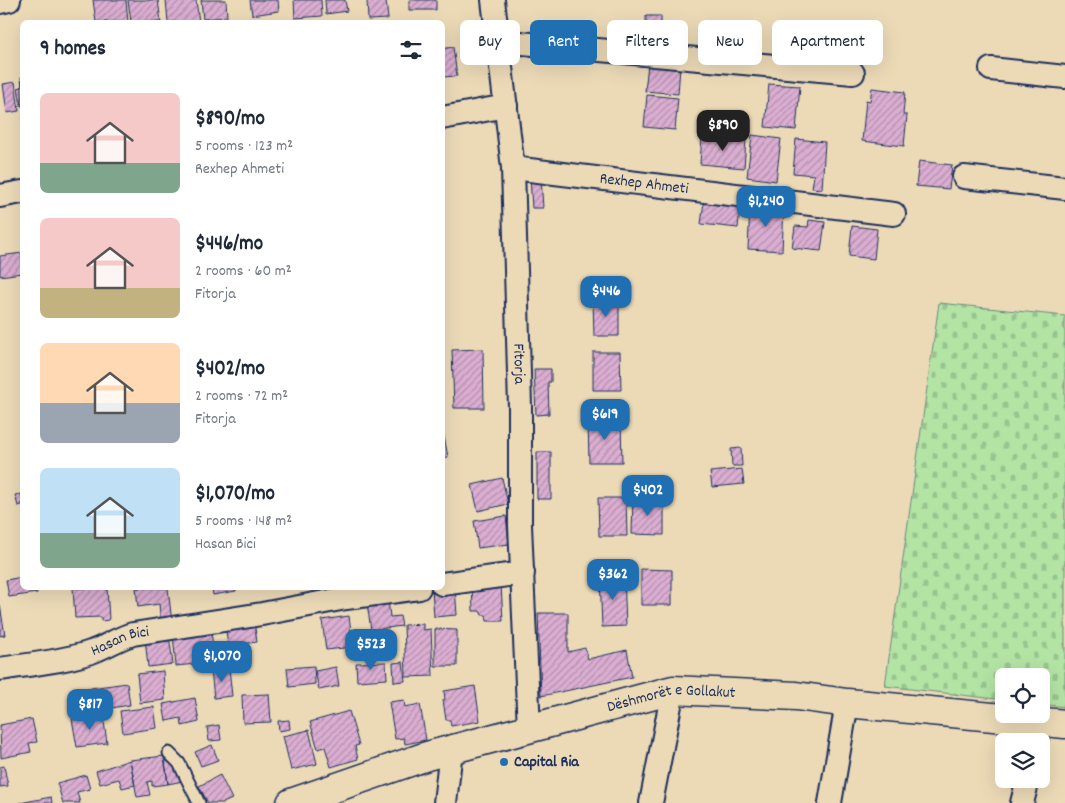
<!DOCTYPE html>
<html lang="en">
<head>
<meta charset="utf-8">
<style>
  body { margin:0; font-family:Dekko,sans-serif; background:#f6f6f7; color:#1f2937; height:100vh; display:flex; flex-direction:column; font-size:19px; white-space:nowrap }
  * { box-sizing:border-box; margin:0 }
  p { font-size:16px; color:#747a83 }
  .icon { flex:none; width:28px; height:28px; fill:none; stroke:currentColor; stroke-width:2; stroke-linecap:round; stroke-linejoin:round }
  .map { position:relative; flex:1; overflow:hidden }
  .details { position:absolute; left:20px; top:20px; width:425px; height:570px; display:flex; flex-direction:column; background:#fff; border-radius:8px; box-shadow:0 5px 20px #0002 }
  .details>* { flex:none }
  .top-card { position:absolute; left:460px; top:20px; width:475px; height:45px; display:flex; gap:10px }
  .controls { position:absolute; left:995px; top:668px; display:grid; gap:10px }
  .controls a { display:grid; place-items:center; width:55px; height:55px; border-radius:8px; background:#fff; box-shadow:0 5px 20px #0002; font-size:25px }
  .price { position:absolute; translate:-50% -42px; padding:0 11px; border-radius:10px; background:#1f6fb2; color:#fff; font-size:16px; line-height:32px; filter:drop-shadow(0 1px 2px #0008) }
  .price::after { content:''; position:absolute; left:50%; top:30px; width:15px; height:11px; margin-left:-8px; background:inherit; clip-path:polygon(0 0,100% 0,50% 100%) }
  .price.active { background:#222; color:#fff }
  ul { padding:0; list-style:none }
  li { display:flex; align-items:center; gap:15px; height:125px; padding:0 20px }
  li span { display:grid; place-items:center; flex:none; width:140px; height:100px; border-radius:8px; color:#555 }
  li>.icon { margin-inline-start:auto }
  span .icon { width:60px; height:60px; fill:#fffc; stroke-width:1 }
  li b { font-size:21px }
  h2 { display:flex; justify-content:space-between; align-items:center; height:60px; padding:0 20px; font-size:21px }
  .chip { padding:0 18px; border-radius:8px; background:#fff; box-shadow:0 5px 20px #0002; font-size:18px; line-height:45px }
  .chip.active { background:#1f6fb2; color:#fff }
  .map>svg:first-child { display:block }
  .cemetery { fill:url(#cemetery-stones); stroke:#678a81 }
  .building { fill:url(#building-hatch); stroke:#1b2f5e }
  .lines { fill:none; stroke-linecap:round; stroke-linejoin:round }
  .service-casing { stroke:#1b2f5e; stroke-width:15 }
  .minor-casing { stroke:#1b2f5e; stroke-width:26 }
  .tertiary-casing { stroke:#1b2f5e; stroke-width:31 }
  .service { stroke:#ecdab7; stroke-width:11 }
  .minor { stroke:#ecdab7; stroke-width:22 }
  .tertiary { stroke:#ecdab7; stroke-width:28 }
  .poi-dot { fill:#1f6fb2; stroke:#ecdab7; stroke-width:2 }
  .labels { text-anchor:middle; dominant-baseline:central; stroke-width:4; stroke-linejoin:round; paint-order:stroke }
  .street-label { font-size:16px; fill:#1b2f5e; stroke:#ecdab7 }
  .poi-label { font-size:16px; font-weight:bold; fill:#1b2f5e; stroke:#ecdab7; text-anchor:start }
</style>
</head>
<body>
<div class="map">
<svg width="1065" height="803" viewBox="0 0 1065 803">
  <defs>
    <pattern id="cemetery-stones" width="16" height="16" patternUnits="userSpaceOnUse" patternTransform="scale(1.25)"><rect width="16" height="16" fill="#b3e4a4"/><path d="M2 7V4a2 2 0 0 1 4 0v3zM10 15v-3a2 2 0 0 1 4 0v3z" fill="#99c490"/></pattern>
    <pattern id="building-hatch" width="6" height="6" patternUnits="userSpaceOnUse" patternTransform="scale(1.25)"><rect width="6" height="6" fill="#dbaed1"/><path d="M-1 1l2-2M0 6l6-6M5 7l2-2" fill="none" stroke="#b18ead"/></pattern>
  </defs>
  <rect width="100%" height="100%" fill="#ecdab7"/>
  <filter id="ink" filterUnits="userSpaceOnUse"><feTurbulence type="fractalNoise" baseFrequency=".02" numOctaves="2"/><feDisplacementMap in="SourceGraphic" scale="10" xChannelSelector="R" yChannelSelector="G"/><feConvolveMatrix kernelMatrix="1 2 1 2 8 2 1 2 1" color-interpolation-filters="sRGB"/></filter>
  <g filter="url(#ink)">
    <path class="cemetery" d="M939,303l126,13v391l-24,-3v-28h-37v24l-119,-14z"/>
    <path class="building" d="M93,0h33l2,22h-32z
      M128,0h30l3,22h-30z
      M166,0h30l3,22h-31z
      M201,0h25l1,17 -24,2z
      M250,0h28l1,11 -27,4z
      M294,0h27l1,16 -27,2z
      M325,0h20l2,11 -21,3z
      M367,0h19l2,19 -20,1z
      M409,0h27v10h-27z
      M646,16h15v23l-15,-1z
      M453,47l4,29 -15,1v-28z
      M648,64l32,3 -2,27 -33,-3z
      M21,77h1v29h-1l-3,-18 4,-1z
      M15,82l4,29 -12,2 -4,-29z
      M769,84l31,2 -4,44 -31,-3z
      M872,88l33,4 -2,23h4l-3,31 -42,-5 4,-41 4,1z
      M647,95l31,3 -3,32 -31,-3z
      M702,135l44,4 -2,29 -44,-4z
      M752,135l29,4 -5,42 -29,-4z
      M796,139l29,3 -3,47 -10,-1 2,-13 -21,-2z
      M919,161l33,4 -3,24 -33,-3z
      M541,177l2,31h-11l-2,-30z
      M705,194l36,4 -3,30 -37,-4z
      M750,206l34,1 -2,44 -34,-2z
      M809,220l16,2 -4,29 -29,-3 3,-22 13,1z
      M852,226l25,3 -3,30 -25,-3z
      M22,253v20l-22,3v-20z
      M593,300h26v36h-25z
      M483,349l1,59h-30l-2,-58z
      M593,352h27l1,38h-28z
      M534,369h17v13h-3l1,32 -13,1z
      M621,419l1,43h-33l-1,-42z
      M442,426l6,31 -6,1z
      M741,448l1,18h-10l-1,-17z
      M537,452h14v47h-14z
      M742,469l2,15 -32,3 -2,-15z
      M502,478l6,26 -30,7 -6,-26z
      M22,494v11l-4,1 -3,-11z
      M598,498h28l1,38h-28z
      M633,499l31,1v35l-32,-1z
      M506,516l3,28 -31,4 -4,-27z
      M641,569l31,1v35h-31z
      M624,575l2,51 -24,1 -2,-51z
      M22,577v11h14l1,5 -28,4 -3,-17z
      M501,584l2,37h-16l-1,-6h-4l-2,-4h-7l-1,-26z
      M455,587l2,28 -23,2 -2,-28z
      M73,588h34l2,32 -8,1v-4l-26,1z
      M136,588h32l4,35 -11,2 -2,-21 -21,3z
      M212,588h24v3l-23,4z
      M388,600l2,17 10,-1 2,10 -31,4 -4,-27z
      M0,605l5,30 -5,1z
      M538,613h30v39l17,-4 3,11 39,-9 5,27 -91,19z
      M349,616l4,31 -27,3 -4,-30z
      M254,621l3,21 -29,4 -3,-22z
      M423,624v6l8,-1 2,47 -27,1 -2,-52z
      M435,629l22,1v36h-22z
      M211,631l4,31 -39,4 -3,-31z
      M169,636l4,28 -25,3 -3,-29z
      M386,662l1,17 -30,2 -1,-18z
      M403,662l2,19 -11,1 -1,-19z
      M314,666l1,18 -26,3 -2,-19z
      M336,667l3,19 -20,4 -4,-19z
      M229,668l3,28 -18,2 -3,-28z
      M163,671l2,29 -25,3 -3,-29z
      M127,683l3,22 -38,6 -1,-6 -8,1 -1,-3 -5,1 -1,-14z
      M475,686l5,35 -29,5 -1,-6h-4l-3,-20h2l-1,-9z
      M269,694l2,28 -28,1 -1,-28z
      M195,698l4,24 -17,4 -1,-8 -15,3 -3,-17z
      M404,700l1,7 15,-3 6,36 -21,4 -1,-6 -9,1 -6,-37z
      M154,707l3,21 -34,5 -3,-22z
      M349,711l10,34 -4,1 3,13 -27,8 -6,-20 -7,2 -8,-27z
      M103,714l4,29 -30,4 -5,-28z
      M32,719l5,23 -8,1 2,9 -30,6 -1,-33z
      M289,720l1,9 -11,2 -1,-10z
      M219,725l2,15 -12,1 -2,-14z
      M309,730l8,34 -26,6 -8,-34z
      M212,745l6,15 -17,6 -6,-14z
      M164,756l4,28 -16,2v-5l-5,1 3,13 -13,2 -7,-37z
      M130,760l5,25 -13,3 -3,-9 -19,5 -4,-13z
      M165,761h9l9,20 -15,3z
      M4,766l4,20 -8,1v-20z
      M86,775l4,14 -13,3 3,11h-17l-6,-20z
      M220,775l12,24 -9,4h-15l-9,-17z
      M51,797l1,6h-32z"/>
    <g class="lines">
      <g class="service-casing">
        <path id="service" d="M169,753l10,10 20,40"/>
      </g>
      <g class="minor-casing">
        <g id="minor">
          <path id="s1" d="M493,0l20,168 7,239v118l9,205"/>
          <path d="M0,2l9,-2"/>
          <path d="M499,41l354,32"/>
          <path d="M991,69l74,8"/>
          <path d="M442,118l64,-12"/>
          <path id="s2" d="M513,168l381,46"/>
          <path d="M964,177l101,11"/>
          <path d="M0,196l22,-4"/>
          <path d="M442,584l81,-11"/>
          <path id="s3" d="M0,669c30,-5 62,-7 91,-17 15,-5 27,-14 42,-18l129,-20 84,-16 73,-10"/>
          <path d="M1036,741l4,-20"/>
          <path d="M445,803l6,-53"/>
          <path d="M651,803l22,-113"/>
          <path d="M830,803l17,-100"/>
          <path d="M1022,803l6,-24"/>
        </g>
      </g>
      <g class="tertiary-casing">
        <g id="tertiary">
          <path id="s4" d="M291,803l136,-47 246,-66 123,6 51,7 218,21"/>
        </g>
      </g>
      <use href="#service" class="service"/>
      <use href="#minor" class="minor"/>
      <use href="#tertiary" class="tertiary"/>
    </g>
  </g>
  <circle class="poi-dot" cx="504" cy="762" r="5"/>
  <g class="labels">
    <g class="street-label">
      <text stroke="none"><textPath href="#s2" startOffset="132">Rexhep Ahmeti</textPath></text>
      <text stroke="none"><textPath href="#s1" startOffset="365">Fitorja</textPath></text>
      <text stroke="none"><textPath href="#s3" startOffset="124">Hasan Bici</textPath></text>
      <text stroke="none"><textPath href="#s4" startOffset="396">Dëshmorët e Gollakut</textPath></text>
    </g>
    <g class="poi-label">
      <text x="514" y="762">Capital Ria</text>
    </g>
  </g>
</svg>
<div class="controls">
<a><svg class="icon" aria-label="locate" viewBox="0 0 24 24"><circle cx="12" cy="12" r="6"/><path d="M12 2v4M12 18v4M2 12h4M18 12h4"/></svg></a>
<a><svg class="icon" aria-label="layers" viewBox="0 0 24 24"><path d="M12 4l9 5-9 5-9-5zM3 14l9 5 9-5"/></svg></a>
</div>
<b class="price active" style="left:723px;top:152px">$890</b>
<b class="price" style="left:766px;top:228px">$1,240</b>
<b class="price" style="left:606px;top:318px">$446</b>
<b class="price" style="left:605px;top:441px">$619</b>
<b class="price" style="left:648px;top:517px">$402</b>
<b class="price" style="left:613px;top:601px">$362</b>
<b class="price" style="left:371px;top:671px">$523</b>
<b class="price" style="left:222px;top:683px">$1,070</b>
<b class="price" style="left:90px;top:731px">$817</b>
<div class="top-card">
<a class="chip">Buy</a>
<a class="chip active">Rent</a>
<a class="chip">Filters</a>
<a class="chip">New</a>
<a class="chip">Apartment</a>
</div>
<section class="details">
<h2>9 homes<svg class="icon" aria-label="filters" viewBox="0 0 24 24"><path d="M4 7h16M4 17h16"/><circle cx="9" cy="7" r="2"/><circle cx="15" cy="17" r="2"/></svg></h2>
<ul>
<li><span style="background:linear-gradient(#f6c9c9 70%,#7fa58c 0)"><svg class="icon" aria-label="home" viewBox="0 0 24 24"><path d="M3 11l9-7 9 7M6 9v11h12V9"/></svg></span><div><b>$890/mo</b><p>5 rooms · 123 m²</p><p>Rexhep Ahmeti</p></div></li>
<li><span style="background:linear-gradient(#f6c9c9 70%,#c2b280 0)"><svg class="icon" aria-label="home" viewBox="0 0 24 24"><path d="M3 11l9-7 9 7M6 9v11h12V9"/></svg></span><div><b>$446/mo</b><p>2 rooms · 60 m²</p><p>Fitorja</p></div></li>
<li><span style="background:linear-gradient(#ffd9b3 60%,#9aa5b1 0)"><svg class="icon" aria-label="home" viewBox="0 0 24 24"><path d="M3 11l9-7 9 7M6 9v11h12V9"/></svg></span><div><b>$402/mo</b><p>2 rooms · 72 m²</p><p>Fitorja</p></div></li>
<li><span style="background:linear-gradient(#bfe0f5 65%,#7fa58c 0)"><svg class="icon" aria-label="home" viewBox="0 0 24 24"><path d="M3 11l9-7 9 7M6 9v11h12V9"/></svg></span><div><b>$1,070/mo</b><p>5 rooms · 148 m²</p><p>Hasan Bici</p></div></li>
</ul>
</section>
</div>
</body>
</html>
